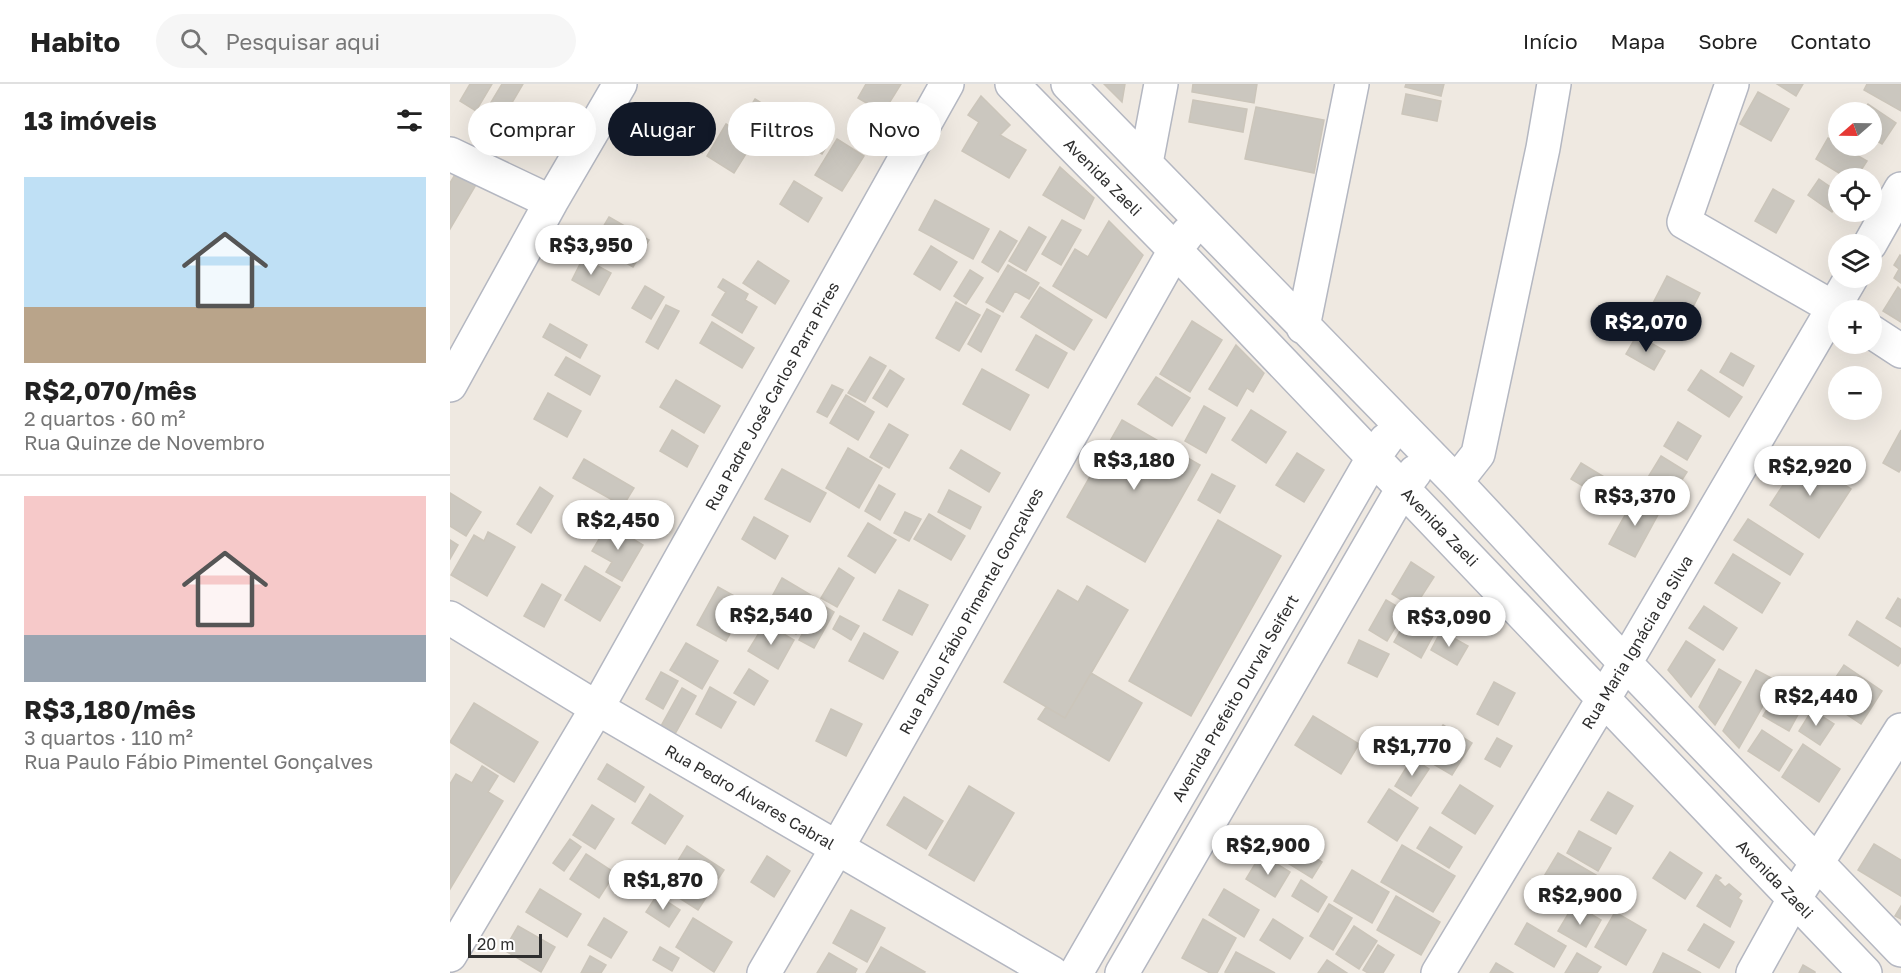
<!DOCTYPE html>
<html lang="pt">
<head>
<meta charset="utf-8">
<style>
  body { margin:0; font-family:"Golos Text",sans-serif; background:#f6f6f6; color:#222; height:100vh; display:flex; flex-direction:column; font-size:22px; white-space:nowrap }
  * { box-sizing:border-box; margin:0 }
  p { font-size:20px; color:#767676 }
  .icon { flex:none; width:33px; height:33px; fill:none; stroke:currentColor; stroke-width:2; stroke-linecap:round; stroke-linejoin:round }
  .map { position:relative; flex:1; overflow:hidden }
  .details { display:flex; flex-direction:column; background:#fff; width:450px }
  .details>* { flex:none }
  .top-card { position:absolute; left:18px; top:18px; width:570px; height:54px; display:flex; gap:12px }
  .needle { width:39px; rotate:250deg }
  .tools { position:absolute; left:1378px; top:18px; display:grid; gap:12px }
  .tools a { display:grid; place-items:center; width:54px; height:54px; border-radius:50%; background:#fff; box-shadow:0 6px 24px #0002; font-size:30px }
  .scale { position:absolute; left:18px; bottom:15px; width:74px; box-sizing:border-box; padding-left:6px; border:3px solid #2e2e2e; border-top:0; font-size:16px; line-height:21px; white-space:nowrap; color:#2e2e2e; -webkit-text-stroke:4px #fff; paint-order:stroke }
  .price { position:absolute; translate:-50% -51px; padding:0 14px; border-radius:21px; background:#fff; color:#222; font-size:20px; line-height:39px; filter:drop-shadow(0 2px 3px #0008) }
  .price::after { content:''; position:absolute; left:50%; top:36px; width:18px; height:14px; margin-left:-9px; background:inherit; clip-path:polygon(0 0,100% 0,50% 100%) }
  .price.on { background:#111827; color:#fff }
  ul { padding:0; list-style:none }
  li { display:grid; align-content:center; gap:12px; height:318px; padding:0 24px }
  li+li { border-top:2px solid #e0e0e0 }
  li span { display:grid; place-items:center; height:186px; border-radius:0px; color:#555 }
  li>.icon { margin-inline-start:auto }
  span .icon { width:108px; height:108px; fill:#fffc; stroke-width:1 }
  li b { font-size:26px }
  h2 { display:flex; justify-content:space-between; align-items:center; height:72px; padding:0 24px; font-size:26px }
  .chip { padding:0 21px; border-radius:27px; background:#fff; box-shadow:0 6px 24px #0002; font-size:21px; line-height:54px }
  .chip.on { background:#111827; color:#fff }
  header { display:flex; align-items:center; gap:36px; box-sizing:border-box; height:84px; padding:0 30px; background:#fff; border-bottom:2px solid #e0e0e0 }
  header strong { font-size:28px }
  nav { display:flex; gap:33px; margin-inline-start:auto; font-size:21px }
  .search { width:420px; height:54px; background:#f6f6f6; display:flex; align-items:center; gap:15px; box-sizing:border-box; padding:0 21px; border-radius:33px; color:#767676; font-size:22px }
  main { display:flex; flex:1; min-height:0 }
  .map>svg:first-child { display:block }
  .building { fill:#cbc7bf; stroke:#cbc5ba; stroke-width:1.5 }
  .lines { fill:none; stroke-linecap:round; stroke-linejoin:round }
  .minor-casing { stroke:#b4b7c1; stroke-width:36 }
  .minor { stroke:#fff; stroke-width:33 }
  .labels { text-anchor:middle; dominant-baseline:central; stroke-width:5; stroke-linejoin:round; paint-order:stroke }
  .street-label { font-size:16px; fill:#2e2e2e; stroke:#fff }
</style>
</head>
<body>
<header>
<strong>Habito</strong>
<div class="search"><svg class="icon" aria-label="search" viewBox="0 0 24 24"><circle cx="10" cy="10" r="6"/><path d="M15 15l6 6"/></svg>Pesquisar aqui</div>
<nav><a>Início</a><a>Mapa</a><a>Sobre</a><a>Contato</a></nav>
</header>
<main>
<section class="details">
<h2>13 imóveis<svg class="icon" aria-label="filters" viewBox="0 0 24 24"><path d="M4 7h16M4 17h16"/><circle cx="9" cy="7" r="2"/><circle cx="15" cy="17" r="2"/></svg></h2>
<ul>
<li><span style="background:linear-gradient(#bfe0f5 70%,#b9a48a 0)"><svg class="icon" aria-label="home" viewBox="0 0 24 24"><path d="M3 11l9-7 9 7M6 9v11h12V9"/></svg></span><div><b>R$2,070/mês</b><p>2 quartos · 60 m²</p><p>Rua Quinze de Novembro</p></div></li>
<li><span style="background:linear-gradient(#f6c9c9 75%,#9aa5b1 0)"><svg class="icon" aria-label="home" viewBox="0 0 24 24"><path d="M3 11l9-7 9 7M6 9v11h12V9"/></svg></span><div><b>R$3,180/mês</b><p>3 quartos · 110 m²</p><p>Rua Paulo Fábio Pimentel Gonçalves</p></div></li>
</ul>
</section>
<div class="map">
<svg width="1451" height="889" viewBox="0 0 1451 889">
  <rect width="100%" height="100%" fill="#efe9e1"/>
  <path class="building" d="M20,0h22l-16,27 -16,-10z
    M52,0h21l-20,34 -16,-9z
    M416,0h35l-18,29 -25,-15z
    M654,0h21l-3,18z
    M743,0h64l-3,19 -62,-11z
    M956,0h38l-3,12 -36,-9z
    M1327,0h26l-7,12z
    M1417,0h34v27l-37,-21z
    M1308,8l31,17 -18,32 -31,-17z
    M956,10l35,7 -4,20 -35,-7z
    M531,12l29,29 -10,10 26,15 -17,28 -47,-27 17,-29 -11,-7z
    M305,15l22,14 -14,23 -22,-14z
    M743,16l54,9 -4,23 -54,-10z
    M1418,20l28,19 -14,21 -10,-6v-26h-9z
    M806,23l68,13 -10,53 -69,-14z
    M240,27l20,13 -4,7 6,4 -10,18 -27,-16z
    M353,38l28,17 -9,15 -28,-17z
    M276,40l28,17 -20,32 -27,-17z
    M1378,54l39,23 -11,17h-9l-31,-19z
    M387,55l27,17 -22,35 -27,-16z
    M610,83l34,31 -10,21 -41,-24z
    M7,87l20,12 -27,46v-46z
    M1369,95l20,14v9l-7,10 -24,-17z
    M344,97l28,17 -14,24 -28,-18z
    M1323,105l21,12 -18,32 -21,-12z
    M485,116l54,29 -16,30 -54,-29z
    M159,133l40,23 -16,27 -40,-23z
    M612,136l19,10 -20,35 -19,-11z
    M659,137l34,34 -37,63 -53,-32 22,-37 13,8z
    M579,143l17,10 -20,34 -17,-10z
    M550,147l17,10 -19,31 -16,-10z
    M481,162l26,16 -17,28 -26,-16z
    M1450,171l1,1v27l-7,-5 5,-9 -5,-4z
    M133,174l28,15 -12,22 -27,-15z
    M308,177l31,20 -14,23 -32,-21z
    M558,181l31,18 -10,16 -14,-8 -12,21 -17,-10z
    M520,186l13,8 -17,26 -12,-8z
    M1217,192l33,17 -17,34 -33,-18z
    M273,195l25,15 -3,6 12,7 -15,26 -30,-18 14,-23 -8,-5z
    M195,202l19,11 -13,22 -19,-11z
    M590,203l52,33 -18,30 -53,-33z
    M1448,203l3,3v32l-18,-11z
    M506,218l24,13 -21,36 -23,-13z
    M216,221l13,6 -21,38 -12,-7z
    M537,225l13,7 -19,36 -13,-8z
    M742,237l30,19 -32,52 -30,-18z
    M262,238l42,26 -12,20 -42,-25z
    M100,240l37,21 -7,13 -37,-21z
    M586,251l31,18 -19,35 -32,-18z
    M1187,251l28,16 -11,19 -28,-16z
    M786,261l28,28 -11,19 -6,-4 -10,18 -28,-17z
    M1281,269l23,13 -11,20 -23,-14z
    M116,273l34,19 -10,19 -35,-20z
    M420,273l16,9 -21,36 -17,-9z
    M532,285l47,26 -19,35 -47,-26z
    M440,286l14,9 -17,28 -14,-9z
    M1251,286l41,27 -13,20 -41,-27z
    M706,293l34,21 -18,28 -34,-22z
    M226,296l44,26 -16,27 -44,-26z
    M382,301l11,5 -16,27 -10,-5z
    M98,309l33,18 -14,26 -33,-18z
    M396,311l28,17 -16,28 -28,-17z
    M754,322l21,12 -19,35 -21,-12z
    M801,326l35,22 -20,31 -34,-23z
    M672,336l78,45 -55,97 -78,-45z
    M1228,338l23,14 -14,24 -23,-14z
    M439,340l19,11 -19,33 -19,-11z
    M222,346l26,16 -11,21 -27,-16z
    M1451,346v39l-2,3 -16,-9z
    M398,364l34,20 -23,40 -33,-20z
    M511,366l39,23 -11,19 -39,-24z
    M847,369l27,17 -20,32 -28,-17z
    M1211,372l26,16 -23,36 -25,-16z
    M1352,372l49,33 -32,49 -49,-33z
    M134,375l50,29 -11,18 -50,-28z
    M1131,379l48,29 -9,16 -49,-29z
    M332,385l44,24 -16,29 -45,-23z
    M762,390l23,12 -15,27 -22,-13z
    M429,401l16,9 -15,26 -15,-9z
    M90,403l13,9 -22,37 -14,-9z
    M499,406l32,17 -11,22 -32,-17z
    M0,409l31,19 -15,24 -16,-10z
    M1185,413l25,14 -25,46 -26,-13z
    M455,428l16,7 -12,22 -15,-8z
    M479,430l36,22 -14,24 -37,-21z
    M304,433l34,19 -13,23 -33,-20z
    M1298,435l55,35 -13,21 -56,-35z
    M768,436l63,36 -90,160 -62,-35z
    M418,439l28,17 -21,33 -27,-17z
    M158,440l35,21 -21,36 -16,-9 6,-10 -20,-11z
    M38,448l27,15 -28,49 -36,-21 23,-40 10,6z
    M0,456l8,5 -8,14z
    M1283,470l47,29 -18,30 -47,-30z
    M961,478l23,15 -20,31 -22,-14z
    M135,482l35,21 -20,34 -35,-21z
    M389,484l15,10 -17,29 -16,-9z
    M332,494l34,20 -20,36 -34,-19z
    M92,500l19,11 -17,32 -20,-11z
    M637,502l41,24 -63,108 -61,-36 54,-92 20,12z
    M268,503l29,16 -21,38 -29,-16z
    M449,506l29,15 -16,30 -29,-15z
    M1448,514l3,2v27l-15,-9z
    M936,516l19,11 -18,30 -18,-11z
    M369,519l15,9 -20,36 -15,-8z
    M1254,522l33,22 -14,22 -34,-22z
    M390,532l19,10 -8,14 -18,-11z
    M958,533l27,15 -14,26 -27,-16z
    M1407,537l44,28v13l-3,4 -49,-31z
    M315,539l29,17 -16,29 -30,-18z
    M991,547l27,15 -11,19 -26,-15z
    M414,549l34,19 -15,27 -34,-18z
    M909,556l30,14 -12,23 -29,-14z
    M1236,557l29,19 -24,37 -23,-27z
    M236,559l32,18 -16,28 -32,-19z
    M1394,581l38,26 -21,33 -39,-26z
    M299,585l19,12 -14,24 -20,-12z
    M1269,585l22,13 -26,43 -16,-18z
    M1306,586l21,11 -38,67 -16,-17z
    M211,588l17,9 -15,28 -17,-10z
    M641,589l51,30 -33,58 -71,-42 8,-12 19,11z
    M1044,598l21,11 -17,32 -21,-11z
    M1331,602l25,14 -17,31 -26,-15z
    M260,603l26,15 -15,26 -25,-14z
    M232,604l14,8 -21,38 -14,-8z
    M24,619l64,39 -24,40 -64,-40z
    M381,625l31,15 -16,32 -30,-15z
    M1362,626l22,14 -14,21 -21,-14z
    M863,632l46,28 -18,30 -46,-29z
    M993,641l29,18 -20,32 -29,-17z
    M1312,646l30,20 -13,21 -31,-20z
    M1047,654l15,8 -12,21 -15,-8z
    M1353,660l37,25 -21,33 -37,-25z
    M962,674l17,11 -18,27 -16,-10z
    M157,680l37,23 -9,15 -37,-23z
    M32,682l16,10 -10,16 15,9 -53,88v-105l6,-10 16,9z
    M1010,701l33,21 -18,28 -33,-21z
    M519,702l45,27 -40,68 -45,-26z
    M939,705l29,19 -21,33 -29,-19z
    M1158,708l25,14 -17,28 -25,-14z
    M200,710l33,22 -18,28 -33,-21z
    M454,713l39,24 -17,28 -39,-24z
    M142,721l22,14 -19,30 -22,-14z
    M980,743l32,20 -13,21 -32,-20z
    M1129,747l32,17 -13,23 -31,-18z
    M828,751l44,27 -10,16 -44,-27z
    M120,755l11,8 -17,24 -11,-8z
    M1424,760l27,16v36l-43,-26z
    M952,761l53,31 -22,36 -52,-30z
    M237,762l37,24 -26,40 -36,-23z
    M1220,768l32,21 -17,26 -32,-21z
    M1108,769l38,22 -14,26 -39,-23z
    M136,770l29,19 -16,25 -29,-19z
    M811,770l29,18 -15,25 -29,-18z
    M317,772l23,15 -16,26 -23,-15z
    M902,786l37,22 -17,31 -38,-22z
    M1266,791l5,3 -3,2 7,7 4,-3 12,10 -3,4 4,3 -12,26 -33,-21z
    M851,796l26,17 -9,15 -26,-16z
    M90,805l41,25 -14,23 -41,-25z
    M774,805l35,21 -15,27 -35,-22z
    M207,811l23,15 -11,17 -23,-15z
    M946,812l44,26 -19,33 -44,-25z
    M879,820l23,14 -19,32 -23,-14z
    M1124,820l27,16 -15,27 -28,-16z
    M1451,822v13l-6,-3z
    M401,826l34,18 -18,34 -34,-19z
    M1165,828l31,18 -20,35 -31,-18z
    M154,834l23,14 -16,26 -23,-13z
    M243,834l39,24 -18,30 -38,-25z
    M753,835l33,19 -19,35h-7l-28,-15z
    M823,835l30,19 -13,21 -30,-19z
    M1077,839l39,23 -12,21 -39,-23z
    M1254,840l30,18 -15,26 -31,-18z
    M68,842l37,21 -14,25 -37,-22z
    M904,842l23,15 -18,28 -23,-15z
    M928,861l16,10 -11,18h-15l-5,-3z
    M210,863l19,11 -7,13 -19,-11z
    M431,863l44,25 -1,1h-58z
    M786,868l39,21h-47l-3,-1z
    M379,869l28,16 -2,4h-38z
    M1127,869l24,14 -4,6h-32z
    M1213,869l38,20h-48z
    M140,872l16,9 -5,8h-20z
    M877,876l20,13h-29z
    M1046,879l17,10h-23z
    M1353,881l12,7v1h-16z"/>
  <g class="lines">
    <g class="minor-casing">
      <path id="minor" d="M562,0l163,166 690,723
        M618,0l388,398 169,181 276,287
        M1282,0l-48,138 155,89
        M0,70l101,48
        M696,79l15,-79
        M1420,160l31,-55
        M853,243l49,-243
        M1422,248l29,19
        M0,301l101,-183 69,-118
        M1006,398l22,-28 65,-306 11,-64
        M0,534l147,90 455,265
        M0,871l147,-247 350,-624
        M314,889l73,-125 338,-598 13,-17
        M626,889l297,-515 13,-18
        M672,889l281,-485 12,-16
        M988,889l187,-310 226,-385
        M1303,889l41,-74 107,-169"/>
    </g>
    <use href="#minor" class="minor"/>
  </g>
  <g class="labels">
    <g class="street-label">
      <text transform="translate(653 93) rotate(45)">Avenida Zaeli</text>
      <text transform="translate(322 312) rotate(-61)">Rua Padre José Carlos Parra Pires</text>
      <text transform="translate(990 443) rotate(46)">Avenida Zaeli</text>
      <text transform="translate(521 527) rotate(-61)">Rua Paulo Fábio Pimentel Gonçalves</text>
      <text transform="translate(1187 558) rotate(-59)">Rua Maria Ignácia da Silva</text>
      <text transform="translate(785 614) rotate(-60)">Avenida Prefeito Durval Seifert</text>
      <text transform="translate(300 713) rotate(30)">Rua Pedro Álvares Cabral</text>
      <text transform="translate(1325 795) rotate(46)">Avenida Zaeli</text>
    </g>
  </g>
</svg>
<div class="tools">
<a><svg class="needle" viewBox="-14 -14 28 28"><path d="M0-13l5 13h-10z" fill="#e53935"/><path d="M0 13l5-13h-10z" fill="#767676"/></svg></a>
<a><svg class="icon" aria-label="locate" viewBox="0 0 24 24"><circle cx="12" cy="12" r="6"/><path d="M12 2v4M12 18v4M2 12h4M18 12h4"/></svg></a>
<a><svg class="icon" aria-label="layers" viewBox="0 0 24 24"><path d="M12 4l9 5-9 5-9-5zM3 14l9 5 9-5"/></svg></a>
<a>+</a>
<a>−</a>
</div>
<div class="scale">20 m</div>
<b class="price" style="left:141px;top:192px">R$3,950</b>
<b class="price on" style="left:1196px;top:269px">R$2,070</b>
<b class="price" style="left:684px;top:407px">R$3,180</b>
<b class="price" style="left:1360px;top:413px">R$2,920</b>
<b class="price" style="left:1185px;top:443px">R$3,370</b>
<b class="price" style="left:168px;top:467px">R$2,450</b>
<b class="price" style="left:321px;top:562px">R$2,540</b>
<b class="price" style="left:999px;top:564px">R$3,090</b>
<b class="price" style="left:1366px;top:643px">R$2,440</b>
<b class="price" style="left:962px;top:693px">R$1,770</b>
<b class="price" style="left:818px;top:792px">R$2,900</b>
<b class="price" style="left:213px;top:827px">R$1,870</b>
<b class="price" style="left:1130px;top:842px">R$2,900</b>
<div class="top-card">
<a class="chip">Comprar</a>
<a class="chip on">Alugar</a>
<a class="chip">Filtros</a>
<a class="chip">Novo</a>
</div>
</div>
</main>
</body>
</html>
